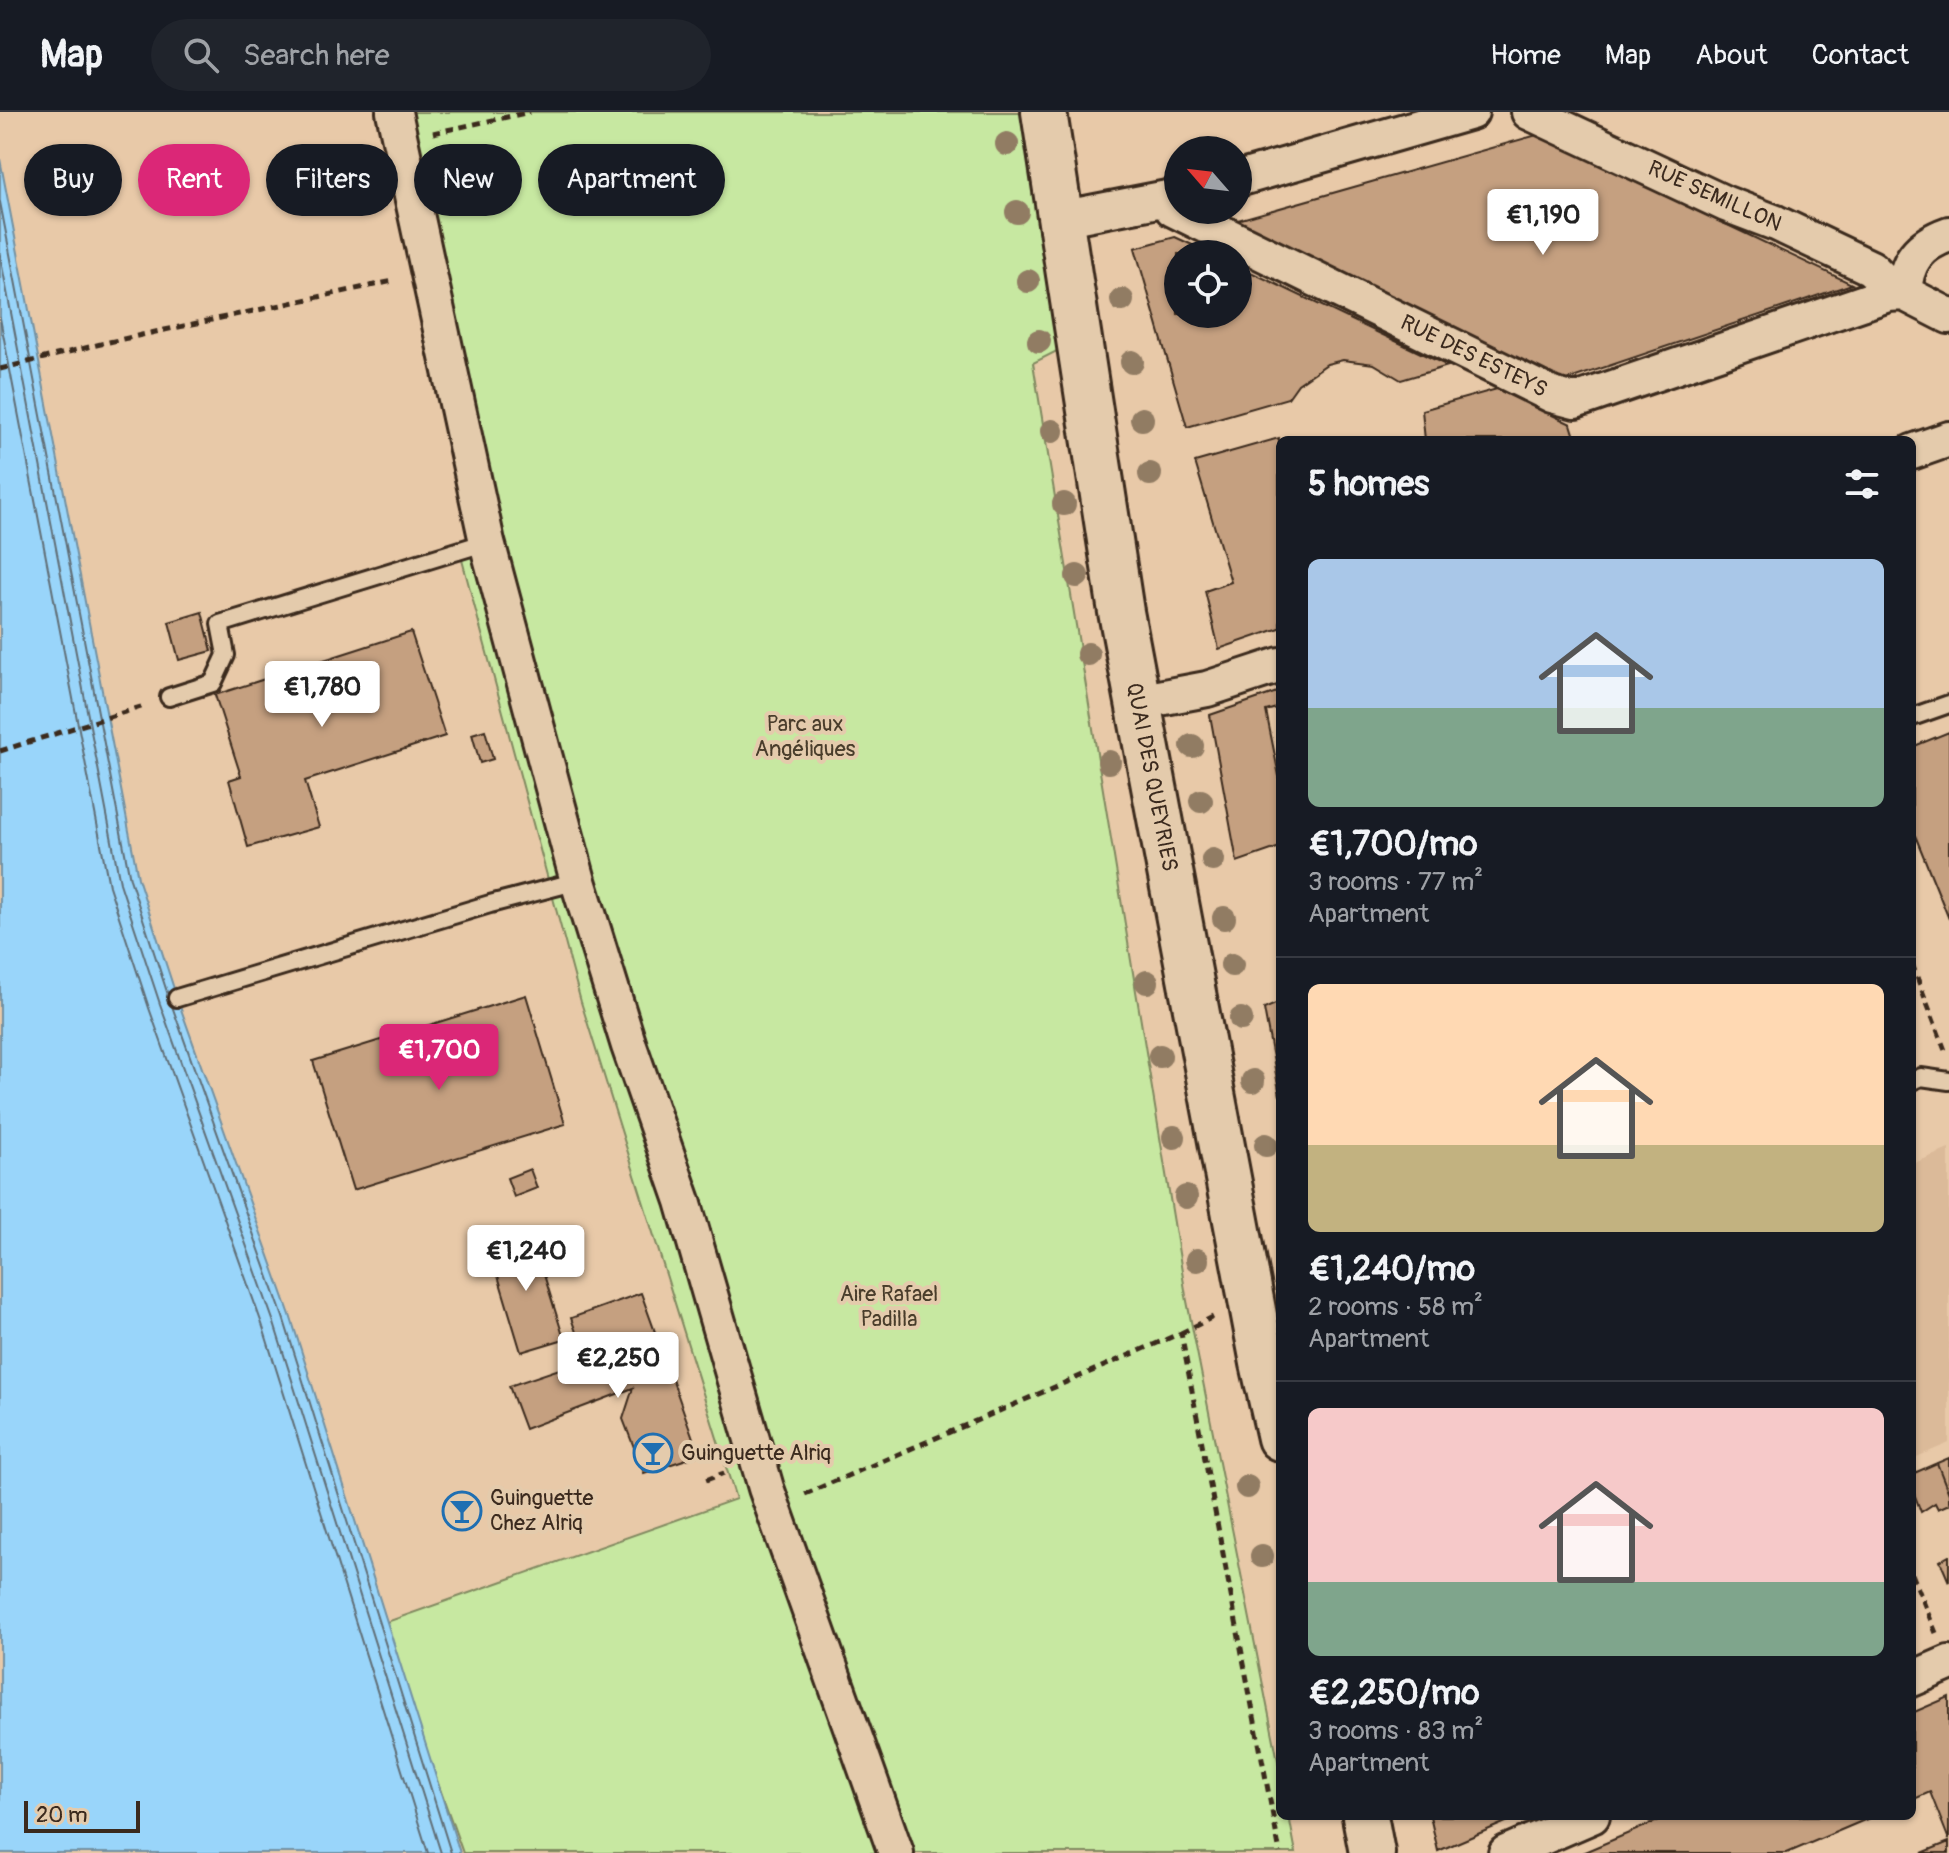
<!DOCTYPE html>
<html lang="en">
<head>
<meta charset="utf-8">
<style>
  body { margin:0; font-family:Pangolin,sans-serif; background:#20242c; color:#f1f3f6; height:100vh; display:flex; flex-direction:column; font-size:30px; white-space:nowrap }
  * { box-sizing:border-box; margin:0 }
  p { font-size:26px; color:#9ea1a6 }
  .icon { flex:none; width:44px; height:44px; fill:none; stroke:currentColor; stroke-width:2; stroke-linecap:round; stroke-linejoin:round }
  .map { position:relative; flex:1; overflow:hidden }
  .details { position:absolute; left:1276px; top:324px; width:640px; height:1384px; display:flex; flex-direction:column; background:#171b24; border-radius:12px; box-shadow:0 2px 6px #0004 }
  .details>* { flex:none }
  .hud { position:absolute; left:24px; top:32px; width:760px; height:72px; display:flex; gap:16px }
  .needle { width:52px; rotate:298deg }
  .controls { position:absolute; left:1164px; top:24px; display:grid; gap:16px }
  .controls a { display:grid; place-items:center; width:88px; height:88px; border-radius:50%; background:#171b24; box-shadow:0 2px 6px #0004; font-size:40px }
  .scale { position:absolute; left:24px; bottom:20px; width:116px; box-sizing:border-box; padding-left:8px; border:4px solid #3b2a1e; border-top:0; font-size:22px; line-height:28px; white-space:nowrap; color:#3b2a1e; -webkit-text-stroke:6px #e4cbac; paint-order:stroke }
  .price { position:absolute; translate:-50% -68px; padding:0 18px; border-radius:8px; background:#fff; color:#222; font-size:26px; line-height:52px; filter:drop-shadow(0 2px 4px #0008) }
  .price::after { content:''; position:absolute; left:50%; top:48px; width:24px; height:18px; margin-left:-12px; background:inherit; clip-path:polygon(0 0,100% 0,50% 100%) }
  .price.on { background:#db2777; color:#fff }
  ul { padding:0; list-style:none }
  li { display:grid; align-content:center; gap:16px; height:424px; padding:0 32px }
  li+li { border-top:2px solid #363941 }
  li span { display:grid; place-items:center; height:248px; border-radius:12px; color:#555 }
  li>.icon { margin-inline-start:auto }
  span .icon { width:144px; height:144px; fill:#fffc; stroke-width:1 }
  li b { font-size:34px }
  h2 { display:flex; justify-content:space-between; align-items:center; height:96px; padding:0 32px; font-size:34px }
  .tag { padding:0 28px; border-radius:36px; background:#171b24; box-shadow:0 2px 6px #0004; font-size:28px; line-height:72px }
  .tag.on { background:#db2777; color:#fff }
  header { display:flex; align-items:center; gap:48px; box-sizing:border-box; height:112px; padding:0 40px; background:#171b24; border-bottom:2px solid #363941 }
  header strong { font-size:38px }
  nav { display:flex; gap:44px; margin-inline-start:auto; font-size:28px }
  .search { width:560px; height:72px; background:#20242c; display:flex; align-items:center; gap:20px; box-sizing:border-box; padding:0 28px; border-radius:44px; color:#9ea1a6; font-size:30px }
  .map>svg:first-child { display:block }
  .built { fill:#dbba99 }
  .green { fill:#c7e8a1; stroke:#818960; stroke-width:2 }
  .water { fill:#99d5fa; stroke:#7391a2; stroke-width:2 }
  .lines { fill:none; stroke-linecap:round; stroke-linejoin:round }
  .shore { stroke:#616e76; stroke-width:2 }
  .building { fill:#c5a080; stroke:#3b2a1e; stroke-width:2 }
  .lane-casing { stroke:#3b2a1e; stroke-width:22 }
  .street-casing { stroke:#3b2a1e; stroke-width:40 }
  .secondary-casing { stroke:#3b2a1e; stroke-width:50 }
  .path { stroke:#3b2a1e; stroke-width:5; stroke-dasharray:8 6; stroke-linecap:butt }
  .lane { stroke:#e4cbac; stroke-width:16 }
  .street { stroke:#e4cbac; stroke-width:34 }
  .secondary { stroke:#e4cbac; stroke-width:44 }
  .tree { fill:#917c63 }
  .labels { text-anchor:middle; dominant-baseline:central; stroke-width:8; stroke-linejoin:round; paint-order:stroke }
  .street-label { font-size:22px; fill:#3b2a1e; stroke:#e4cbac }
  .park-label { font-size:22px; fill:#493d2b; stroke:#e4cbac }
  .poi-label { font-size:22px; fill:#3b2a1e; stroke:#e4cbac; text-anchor:start }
</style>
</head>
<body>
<header>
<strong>Map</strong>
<div class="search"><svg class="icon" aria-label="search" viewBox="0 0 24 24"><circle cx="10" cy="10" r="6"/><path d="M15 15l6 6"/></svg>Search here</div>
<nav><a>Home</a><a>Map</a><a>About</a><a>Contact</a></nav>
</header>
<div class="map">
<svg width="1949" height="1741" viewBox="0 0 1949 1741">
  <rect width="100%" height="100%" fill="#e8c9a8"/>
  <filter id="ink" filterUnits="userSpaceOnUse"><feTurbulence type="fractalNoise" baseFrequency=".0125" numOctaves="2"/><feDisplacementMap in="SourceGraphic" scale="16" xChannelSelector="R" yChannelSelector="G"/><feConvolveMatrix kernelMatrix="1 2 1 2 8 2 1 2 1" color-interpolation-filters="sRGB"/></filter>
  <g filter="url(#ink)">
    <path class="built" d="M1949,1037v294l-37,16v-295z"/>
    <path class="green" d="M411,0h610l38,238 -26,13 153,933 94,475v45h9l7,37h-833l-82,-229 355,-125 -155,-497 -123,-457 42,-13z"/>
    <path class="water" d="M0,47l138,719 39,120 113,317 170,538h-460z"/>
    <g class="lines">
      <path class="shore" d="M0,90l130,677 38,116
        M0,143l120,628 40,121 113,316 168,533
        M0,206l109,568 40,122 113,316 166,529
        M172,894l111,311 168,536"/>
    </g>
    <path class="building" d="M1537,23l315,149 -291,98 -334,-159z
      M1175,125l37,17h-34v60h60v-48l210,100 -47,14 -27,-16 -31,-4 -16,4 -29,20 -10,14 -101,29 -52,-179z
      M1497,277l74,35 5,16h-151l-3,-30z
      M1279,326l1,190 -61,21 -14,-58 26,-9 -36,-120z
      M202,500l10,39 -33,9 -10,-38z
      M411,520l34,104 -140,45 14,46 -71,20 -19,-67 12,-4 -26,-81z
      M1280,579v16l-14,4 14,70v66l-43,15 -27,-147z
      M485,618l8,29 -13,4 -8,-29z
      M1949,620v187l-37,-91v-81z
      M526,883l39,129 -212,66 -40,-129z
      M1280,890v94l-16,-87z
      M530,1057l7,19 -23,9 -7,-19z
      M531,1121l33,106 -43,13 -32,-106z
      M641,1181l14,39 -70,25 -14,-39z
      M657,1224l42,119 -55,18 -21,-54 10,-31 -108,41 -16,-43z
      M1949,1346v32l-1,1 -11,-28z
      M1937,1351l12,31v10l-11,5 -3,-6 -14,9 -9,-24v-14z
      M1949,1444v26l-9,-21z
      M1949,1585v143l-19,-48 -18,8v-87z
      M1430,1704h90l-82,35z
      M1669,1704h205l-87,37h-205z
      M1949,1730v11h-27z"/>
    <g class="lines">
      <g class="lane-casing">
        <path id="lane" d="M169,585l44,-14 13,-28 -6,-31 267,-82
          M1912,605l37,-13
          M177,886l313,-94 88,-23
          M1912,969l9,-4 28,4"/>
      </g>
      <g class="street-casing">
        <path id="street" d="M394,0l93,430 91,339 51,165 54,155 83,287 130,365
          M1529,0l197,92 50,19 95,45 12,12 5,14
          M1238,67l233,-67
          M1170,86l3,11 379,186 23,6 313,-107 16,-1 45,23
          M1060,107l118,-23
          M1904,181c2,-32 14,-48 45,-59
          M1912,340l37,-13
          M1138,590l69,-13 73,-24
          M1912,1567l37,-16
          M1506,1741l86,-37"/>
      </g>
      <g class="secondary-casing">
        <path id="secondary" d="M1044,0l77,500 142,751 17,75
          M1365,1704l7,37"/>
      </g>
      <path class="path" d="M433,21l97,-21
        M0,257l109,-27 284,-61
        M0,639l144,-45
        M1912,852l34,89
        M1181,1221l32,-16
        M706,1368l18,-7
        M805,1382l376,-161 99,520
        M1912,1462l24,59"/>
      <use href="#lane" class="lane"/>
      <use href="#street" class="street"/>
      <use href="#secondary" class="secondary"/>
    </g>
    <g class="tree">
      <circle cx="1007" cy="32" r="12"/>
      <circle cx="1017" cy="100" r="12"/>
      <circle cx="1028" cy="169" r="12"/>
      <circle cx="1122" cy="188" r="12"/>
      <circle cx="1039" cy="229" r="12"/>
      <circle cx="1132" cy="250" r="12"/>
      <circle cx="1142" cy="307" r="12"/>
      <circle cx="1052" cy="319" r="12"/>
      <circle cx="1150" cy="362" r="12"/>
      <circle cx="1064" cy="392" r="12"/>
      <circle cx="1077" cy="464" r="12"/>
      <circle cx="1088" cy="542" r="12"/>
      <circle cx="1192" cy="634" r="12"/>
      <circle cx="1109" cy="650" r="12"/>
      <circle cx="1201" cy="689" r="12"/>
      <circle cx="1213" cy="748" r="12"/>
      <circle cx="1224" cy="806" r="12"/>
      <circle cx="1232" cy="853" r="12"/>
      <circle cx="1147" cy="870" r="12"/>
      <circle cx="1241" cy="907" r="12"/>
      <circle cx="1160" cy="944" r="12"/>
      <circle cx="1253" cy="969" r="12"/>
      <circle cx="1174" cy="1025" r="12"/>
      <circle cx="1266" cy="1033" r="12"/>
      <circle cx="1186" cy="1085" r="12"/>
      <circle cx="1197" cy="1148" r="12"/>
      <circle cx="1247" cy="1375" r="12"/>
      <circle cx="1262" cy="1444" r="12"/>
    </g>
  </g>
  <defs>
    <g id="bar-ring" transform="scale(2)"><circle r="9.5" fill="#e4cbac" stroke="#1f6fb2" stroke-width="1.5"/><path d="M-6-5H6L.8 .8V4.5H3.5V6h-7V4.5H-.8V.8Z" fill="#1f6fb2"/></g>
  </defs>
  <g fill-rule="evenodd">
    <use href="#bar-ring" x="653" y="1341"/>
    <use href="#bar-ring" x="462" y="1399"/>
  </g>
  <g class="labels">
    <g class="street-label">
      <text transform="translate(1715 84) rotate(24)">RUE SEMILLON</text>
      <text transform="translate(1474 244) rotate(26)">RUE DES ESTEYS</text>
      <text transform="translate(1152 665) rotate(79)">QUAI DES QUEYRIES</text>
    </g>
    <g class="park-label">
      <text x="805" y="612">Parc aux<tspan x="805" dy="25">Angéliques</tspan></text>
      <text x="889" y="1182">Aire Rafael<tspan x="889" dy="25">Padilla</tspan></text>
    </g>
    <g class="poi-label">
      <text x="681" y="1341">Guinguette Alriq</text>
      <text x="490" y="1386">Guinguette<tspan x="490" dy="25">Chez Alriq</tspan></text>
    </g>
  </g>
</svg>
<div class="controls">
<a><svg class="needle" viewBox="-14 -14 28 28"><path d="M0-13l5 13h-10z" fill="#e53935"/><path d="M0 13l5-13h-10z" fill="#9ea1a6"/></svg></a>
<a><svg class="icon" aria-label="locate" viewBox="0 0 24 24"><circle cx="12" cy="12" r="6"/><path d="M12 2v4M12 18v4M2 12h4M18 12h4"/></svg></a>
</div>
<div class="scale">20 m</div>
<b class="price" style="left:1543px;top:145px">€1,190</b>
<b class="price" style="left:322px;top:617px">€1,780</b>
<b class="price on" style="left:439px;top:980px">€1,700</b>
<b class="price" style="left:526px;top:1181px">€1,240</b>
<b class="price" style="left:618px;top:1288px">€2,250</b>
<div class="hud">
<a class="tag">Buy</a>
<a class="tag on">Rent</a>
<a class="tag">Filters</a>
<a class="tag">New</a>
<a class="tag">Apartment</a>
</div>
<section class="details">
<h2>5 homes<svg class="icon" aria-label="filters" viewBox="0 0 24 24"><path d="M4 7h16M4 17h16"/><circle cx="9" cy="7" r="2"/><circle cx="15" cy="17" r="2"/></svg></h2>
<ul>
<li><span style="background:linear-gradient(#a9c7e8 60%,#7fa58c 0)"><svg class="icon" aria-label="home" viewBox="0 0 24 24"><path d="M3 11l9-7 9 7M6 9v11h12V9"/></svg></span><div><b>€1,700/mo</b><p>3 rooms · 77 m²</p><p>Apartment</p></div></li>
<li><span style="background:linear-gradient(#ffd9b3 65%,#c2b280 0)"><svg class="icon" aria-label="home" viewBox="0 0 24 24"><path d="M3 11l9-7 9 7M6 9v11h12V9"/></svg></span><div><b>€1,240/mo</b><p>2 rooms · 58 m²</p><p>Apartment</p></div></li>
<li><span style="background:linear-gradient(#f6c9c9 70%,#7fa58c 0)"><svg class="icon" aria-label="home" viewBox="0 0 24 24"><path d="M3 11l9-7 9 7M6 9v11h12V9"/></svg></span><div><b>€2,250/mo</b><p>3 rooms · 83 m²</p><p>Apartment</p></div></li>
</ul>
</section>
</div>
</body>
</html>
